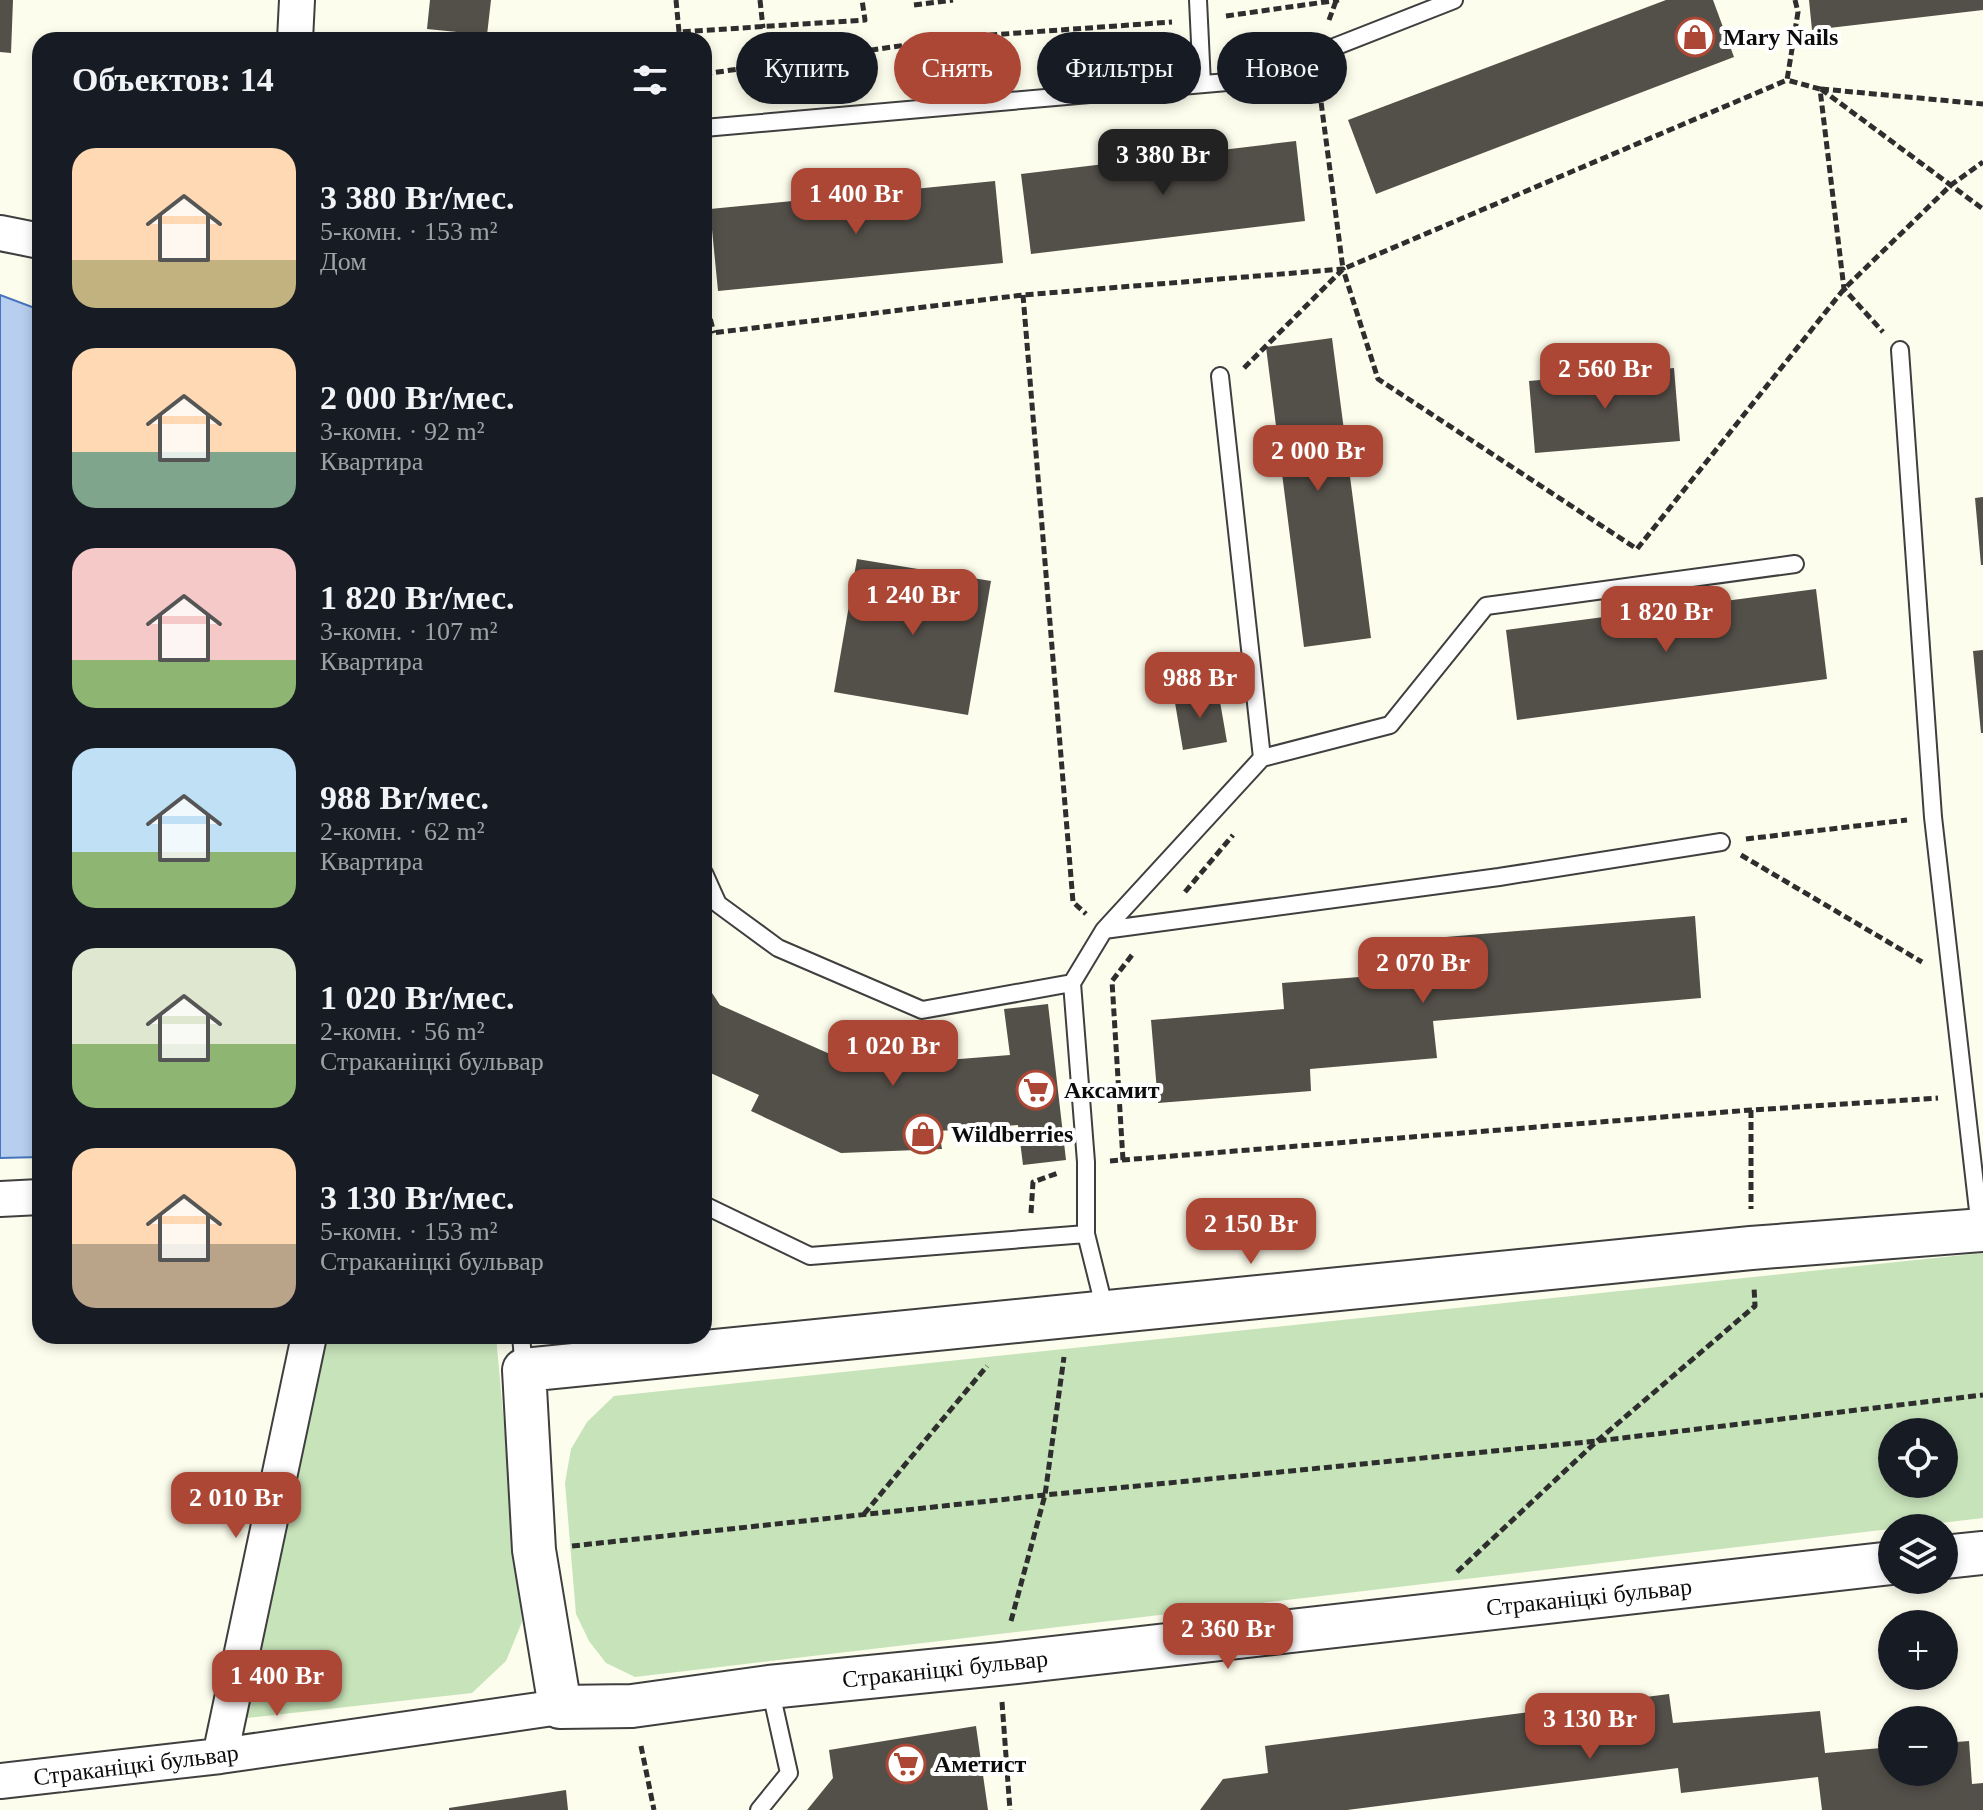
<!DOCTYPE html>
<html lang="ru">
<head>
<meta charset="utf-8">
<style>
  body { margin:0; font-family:"Times New Roman",serif; background:#242831; color:#f1f3f6; height:100vh; display:flex; flex-direction:column; font-size:30px; white-space:nowrap }
  * { box-sizing:border-box; margin:0 }
  p { font-size:26px; color:#9ea1a6 }
  .icon { flex:none; width:44px; height:44px; fill:none; stroke:currentColor; stroke-width:2; stroke-linecap:round; stroke-linejoin:round }
  .map { position:relative; flex:1; overflow:hidden }
  .side { position:absolute; left:32px; top:32px; width:680px; height:1312px; display:flex; flex-direction:column; background:#171b24; border-radius:24px; box-shadow:0 4px 12px #0003 }
  .side>* { flex:none }
  .guide { position:absolute; left:736px; top:32px; width:760px; height:72px; display:flex; gap:16px }
  .buttons { position:absolute; left:1878px; top:1418px; display:grid; gap:16px }
  .buttons a { display:grid; place-items:center; width:80px; height:80px; border-radius:50%; background:#171b24; box-shadow:0 4px 12px #0003; font-size:40px }
  .price { position:absolute; translate:-50% -68px; padding:0 18px; border-radius:16px; background:#ab4734; color:#fff; font-size:26px; line-height:52px; filter:drop-shadow(0 2px 4px #0008) }
  .price::after { content:''; position:absolute; left:50%; top:48px; width:24px; height:18px; margin-left:-12px; background:inherit; clip-path:polygon(0 0,100% 0,50% 100%) }
  .price.current { background:#222; color:#fff }
  ul { padding:0; list-style:none }
  li { display:flex; align-items:center; gap:24px; height:200px; padding:0 40px }
  li span { display:grid; place-items:center; flex:none; width:224px; height:160px; border-radius:24px; color:#555 }
  li>.icon { margin-inline-start:auto }
  span .icon { width:96px; height:96px; fill:#fffc; stroke-width:1 }
  li b { font-size:34px }
  h2 { display:flex; justify-content:space-between; align-items:center; height:96px; padding:0 40px; font-size:34px }
  .pill { padding:0 28px; border-radius:36px; background:#171b24; box-shadow:0 4px 12px #0003; font-size:28px; line-height:72px }
  .pill.current { background:#ab4734; color:#fff }
  .map>svg:first-child { display:block }
  .green { fill:#c7e3ba; fill-rule:evenodd }
  .water { fill:#b7ceef; stroke:#4675bd; stroke-width:2 }
  .building { fill:#534f49 }
  .lines { fill:none; stroke-linecap:round; stroke-linejoin:round }
  .service-casing { stroke:#3f3f3f; stroke-width:20 }
  .minor-casing { stroke:#3f3f3f; stroke-width:38 }
  .tertiary-casing { stroke:#3f3f3f; stroke-width:46 }
  .path { stroke:#2e2e2e; stroke-width:5; stroke-dasharray:8 4; stroke-linecap:butt }
  .service { stroke:#fff; stroke-width:16 }
  .minor { stroke:#fff; stroke-width:34 }
  .tertiary { stroke:#fff; stroke-width:42 }
  .labels { text-anchor:middle; dominant-baseline:central; stroke-width:8; stroke-linejoin:round; paint-order:stroke }
  .poi-label { font-size:24px; font-weight:bold; fill:#0c0c0c; stroke:#fff; text-anchor:start }
  .street-label { font-size:24px; fill:#0c0c0c; stroke:#fff }
</style>
</head>
<body>
<div class="map">
<svg width="1983" height="1810" viewBox="0 0 1983 1810">
  <rect width="100%" height="100%" fill="#fdfded"/>
  <path class="green" d="M1983,1253v265l-1348,159 -29,-14 -17,-22 -13,-27 -11,-131 6,-34 16,-27 27,-26zM1892,1432h52v52h-52z
    M325,1336h171l26,286 -16,39 -34,32 -225,25z"/>
  <path class="water" d="M0,295l40,15v847l-40,1z"/>
  <path class="building" d="M0,0h13l-2,53 -11,-1z
    M430,0h61l-4,35 -60,-6z
    M1666,0h47l21,57 -358,137 -28,-74z
    M1809,0h174v10l-171,20z
    M1296,141l9,80 -274,33 -10,-80z
    M995,181l8,82 -285,28 -8,-82z
    M1332,338l39,300 -67,9 -38,-300z
    M1674,368l6,73 -145,12 -6,-72z
    M1983,497v68h-2l-6,-67z
    M857,559l134,22 -23,134 -134,-23z
    M1816,589l11,90 -310,41 -11,-90z
    M1983,650v83h-2l-8,-82z
    M1218,690l9,52 -44,8 -9,-53z
    M1695,916l6,82 -268,23 4,37 -127,11 1,22 -153,12 -7,-83 133,-11 -2,-26 142,-11 -2,-33z
    M704,981l16,24 139,62 151,-12 -6,-46 44,-5 18,156 -43,5 -5,-40 -79,6 3,18 -101,4 -90,-42 8,-16 -55,-25z
    M1669,1694l4,29 147,-12 5,42 67,-6v25h52v-29l25,-2 3,43 11,-1v27h-161l-4,-33 -137,16 -3,-25 -331,42h-147l23,-31 45,-6 -3,-27z
    M976,1726l12,84h-181l26,-32 -4,-28z
    M566,1790l2,20h-119v-2z"/>
  <g class="lines">
    <g class="service-casing">
      <path id="service" d="M1198,0l4,84
        M704,128l546,-48 204,-80
        M1900,350l33,467 47,411
        M1220,376l42,382
        M704,873l14,31 60,44 144,62 150,-27
        M1104,930l158,-172 128,-33 96,-119 309,-42
        M704,1205l106,51 276,-22
        M1105,1310l-19,-76v-72l-14,-179 32,-53 395,-53 222,-35
        M521,1336l3,33
        M759,1810l30,-37 -19,-85"/>
    </g>
    <g class="minor-casing">
      <path id="minor" d="M295,40l2,-40
        M0,233l40,8
        M0,1199l40,-2
        M220,1756l89,-420
        M0,1781l220,-25 340,-49"/>
    </g>
    <g class="tertiary-casing">
      <path id="tertiary" d="M1944,1557l39,-4
        M1892,1563l-893,101 -230,23 -137,19 -72,1 -26,-157 -10,-180 1227,-122 232,-18"/>
    </g>
    <path class="path" d="M676,0l3,32 186,-12 -3,-20
      M760,0l3,28
      M1795,0l3,12 -11,68 33,9 24,200 39,43
      M914,5l39,-5
      M1226,16l113,-16
      M1329,20l7,-19
      M704,74l258,-37 210,-15
      M1318,79l25,190
      M1821,89l162,120
      M1821,89l162,15
      M1023,295l50,607 13,12
      M704,296l10,37
      M704,334l319,-39 320,-26 35,110 259,170 207,-260 107,-104 32,-23
      M1244,368l99,-99 444,-189
      M1746,839l161,-19
      M1741,855l181,107
      M1185,892l48,-57
      M1751,1110v99
      M1123,1160l-11,-179 20,-26
      M1110,1161l641,-51 187,-12
      M1031,1213l2,-31 25,-9
      M864,1514l123,-148
      M572,1546l473,-51 552,-54 386,-46
      M1457,1572l140,-131 158,-135 -1,-19
      M1011,1621l34,-126 19,-138
      M1002,1702l8,108
      M641,1746l13,64"/>
    <use href="#service" class="service"/>
    <use href="#minor" class="minor"/>
    <use href="#tertiary" class="tertiary"/>
  </g>
  <defs>
    <g id="shop-ring" transform="scale(2)"><circle r="9.5" fill="#fff" stroke="#ab4734" stroke-width="1.5"/><path d="M-5-2.5h2.3a2.7 3.5 0 0 1 5.4 0H5L5.5 6h-11ZM-1.5-2.5h3a1.5 2.3 0 0 0-3 0Z" fill="#ab4734"/></g>
    <g id="supermarket-ring" transform="scale(2)"><circle r="9.5" fill="#fff" stroke="#ab4734" stroke-width="1.5"/><path d="M-6-5.5h2.5l.6 2H6L4.5 2H-2.5L-4.4-4H-6ZM-1.5 3.2a1.3 1.3 0 1 0 .1 0ZM3 3.2a1.3 1.3 0 1 0 .1 0Z" fill="#ab4734"/></g>
  </defs>
  <g fill-rule="evenodd">
    <use href="#shop-ring" x="1695" y="37"/>
    <use href="#supermarket-ring" x="1036" y="1090"/>
    <use href="#shop-ring" x="923" y="1134"/>
    <use href="#supermarket-ring" x="906" y="1764"/>
  </g>
  <g class="labels">
    <g class="poi-label">
      <text x="1723" y="37">Mary Nails</text>
      <text x="1064" y="1090">Аксамит</text>
      <text x="951" y="1134">Wildberries</text>
      <text x="934" y="1764">Аметист</text>
    </g>
    <g class="street-label">
      <text transform="translate(1589 1597) rotate(-6)">Страканіцкі бульвар</text>
      <text transform="translate(945 1669) rotate(-6)">Страканіцкі бульвар</text>
      <text transform="translate(136 1765) rotate(-7)">Страканіцкі бульвар</text>
    </g>
  </g>
</svg>
<div class="buttons">
<a><svg class="icon" aria-label="locate" viewBox="0 0 24 24"><circle cx="12" cy="12" r="6"/><path d="M12 2v4M12 18v4M2 12h4M18 12h4"/></svg></a>
<a><svg class="icon" aria-label="layers" viewBox="0 0 24 24"><path d="M12 4l9 5-9 5-9-5zM3 14l9 5 9-5"/></svg></a>
<a>+</a>
<a>−</a>
</div>
<b class="price current" style="left:1163px;top:197px">3 380 Br</b>
<b class="price" style="left:856px;top:236px">1 400 Br</b>
<b class="price" style="left:1605px;top:411px">2 560 Br</b>
<b class="price" style="left:1318px;top:493px">2 000 Br</b>
<b class="price" style="left:913px;top:637px">1 240 Br</b>
<b class="price" style="left:1666px;top:654px">1 820 Br</b>
<b class="price" style="left:1200px;top:720px">988 Br</b>
<b class="price" style="left:1423px;top:1005px">2 070 Br</b>
<b class="price" style="left:893px;top:1088px">1 020 Br</b>
<b class="price" style="left:1251px;top:1266px">2 150 Br</b>
<b class="price" style="left:236px;top:1540px">2 010 Br</b>
<b class="price" style="left:1228px;top:1671px">2 360 Br</b>
<b class="price" style="left:277px;top:1718px">1 400 Br</b>
<b class="price" style="left:1590px;top:1761px">3 130 Br</b>
<div class="guide">
<a class="pill">Купить</a>
<a class="pill current">Снять</a>
<a class="pill">Фильтры</a>
<a class="pill">Новое</a>
</div>
<section class="side">
<h2>Объектов: 14<svg class="icon" aria-label="filters" viewBox="0 0 24 24"><path d="M4 7h16M4 17h16"/><circle cx="9" cy="7" r="2"/><circle cx="15" cy="17" r="2"/></svg></h2>
<ul>
<li><span style="background:linear-gradient(#ffd9b3 70%,#c2b280 0)"><svg class="icon" aria-label="home" viewBox="0 0 24 24"><path d="M3 11l9-7 9 7M6 9v11h12V9"/></svg></span><div><b>3 380 Br/мес.</b><p>5-комн. · 153 m²</p><p>Дом</p></div></li>
<li><span style="background:linear-gradient(#ffd9b3 65%,#7fa58c 0)"><svg class="icon" aria-label="home" viewBox="0 0 24 24"><path d="M3 11l9-7 9 7M6 9v11h12V9"/></svg></span><div><b>2 000 Br/мес.</b><p>3-комн. · 92 m²</p><p>Квартира</p></div></li>
<li><span style="background:linear-gradient(#f6c9c9 70%,#8fb573 0)"><svg class="icon" aria-label="home" viewBox="0 0 24 24"><path d="M3 11l9-7 9 7M6 9v11h12V9"/></svg></span><div><b>1 820 Br/мес.</b><p>3-комн. · 107 m²</p><p>Квартира</p></div></li>
<li><span style="background:linear-gradient(#bfe0f5 65%,#8fb573 0)"><svg class="icon" aria-label="home" viewBox="0 0 24 24"><path d="M3 11l9-7 9 7M6 9v11h12V9"/></svg></span><div><b>988 Br/мес.</b><p>2-комн. · 62 m²</p><p>Квартира</p></div></li>
<li><span style="background:linear-gradient(#dfe7d0 60%,#8fb573 0)"><svg class="icon" aria-label="home" viewBox="0 0 24 24"><path d="M3 11l9-7 9 7M6 9v11h12V9"/></svg></span><div><b>1 020 Br/мес.</b><p>2-комн. · 56 m²</p><p>Страканіцкі бульвар</p></div></li>
<li><span style="background:linear-gradient(#ffd9b3 60%,#b9a48a 0)"><svg class="icon" aria-label="home" viewBox="0 0 24 24"><path d="M3 11l9-7 9 7M6 9v11h12V9"/></svg></span><div><b>3 130 Br/мес.</b><p>5-комн. · 153 m²</p><p>Страканіцкі бульвар</p></div></li>
</ul>
</section>
</div>
</body>
</html>
